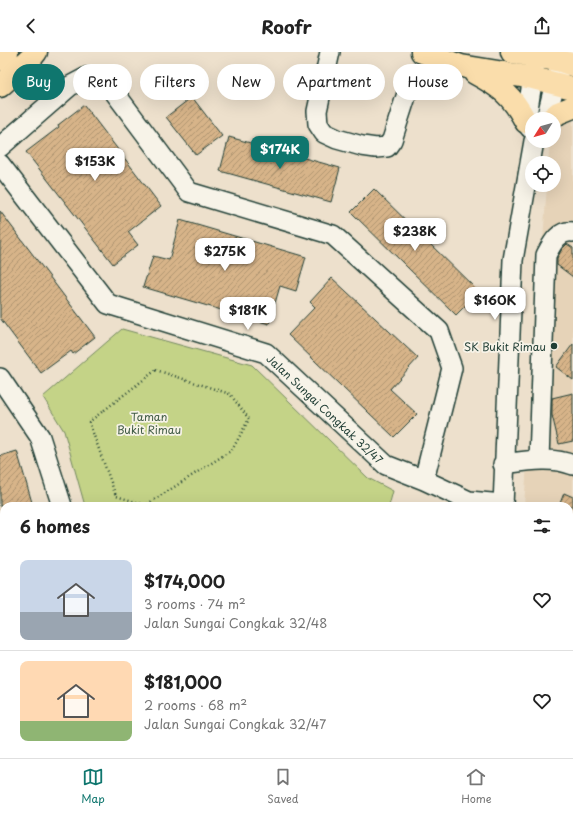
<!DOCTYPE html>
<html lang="en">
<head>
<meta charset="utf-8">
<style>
  body { margin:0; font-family:"Playpen Sans",sans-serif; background:#f2f2f2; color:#222; height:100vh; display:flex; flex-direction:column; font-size:15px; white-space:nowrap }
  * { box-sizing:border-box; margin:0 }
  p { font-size:13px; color:#767676 }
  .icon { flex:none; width:22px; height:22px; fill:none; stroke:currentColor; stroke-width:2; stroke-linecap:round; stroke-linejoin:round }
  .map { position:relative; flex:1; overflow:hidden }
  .side { position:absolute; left:0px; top:450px; width:573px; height:256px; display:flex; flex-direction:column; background:#fff; border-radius:12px 12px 0 0; box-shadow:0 4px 16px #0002 }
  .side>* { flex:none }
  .guide { position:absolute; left:12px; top:12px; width:549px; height:36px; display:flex; gap:8px }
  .needle { width:26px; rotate:233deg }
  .fabs { position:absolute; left:525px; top:60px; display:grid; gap:8px }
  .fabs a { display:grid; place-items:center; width:36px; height:36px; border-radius:50%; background:#fff; box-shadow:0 4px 16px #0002; font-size:20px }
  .price { position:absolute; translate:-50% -34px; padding:0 9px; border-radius:8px; background:#fff; color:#222; font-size:13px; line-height:26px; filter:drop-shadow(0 1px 2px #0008) }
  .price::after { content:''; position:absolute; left:50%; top:24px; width:12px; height:9px; margin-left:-6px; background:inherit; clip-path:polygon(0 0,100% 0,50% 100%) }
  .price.active { background:#0f766e; color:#fff }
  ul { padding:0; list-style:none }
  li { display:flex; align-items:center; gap:12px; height:100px; padding:0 20px }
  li+li { border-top:1px solid #e0e0e0 }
  li span { display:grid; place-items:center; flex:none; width:112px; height:80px; border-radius:8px; color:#555 }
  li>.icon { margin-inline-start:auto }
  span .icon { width:48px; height:48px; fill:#fffc; stroke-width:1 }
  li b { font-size:17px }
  h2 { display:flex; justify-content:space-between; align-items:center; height:48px; padding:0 20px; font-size:17px }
  .chip { padding:0 14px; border-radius:18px; background:#fff; box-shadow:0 4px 16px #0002; font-size:14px; line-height:36px }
  .chip.active { background:#0f766e; color:#fff }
  header { display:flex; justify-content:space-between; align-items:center; height:52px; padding:0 20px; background:#fff; font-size:18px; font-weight:700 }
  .tab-bar { display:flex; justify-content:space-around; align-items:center; height:56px; border-top:1px solid #e0e0e0; background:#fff; font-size:11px; color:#767676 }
  .tab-bar a { display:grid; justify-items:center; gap:2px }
  .tab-bar .active { color:#0f766e }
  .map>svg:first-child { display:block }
  .built { fill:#e6d3b8 }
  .green { fill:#c4d387; stroke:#72885e }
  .building { fill:url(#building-hatch); stroke:#1f3d34 }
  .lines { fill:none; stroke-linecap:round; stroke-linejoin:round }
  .minor-casing { stroke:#1f3d34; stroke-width:22 }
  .major-casing { stroke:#1f3d34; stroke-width:25 }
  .path { stroke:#1f3d34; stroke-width:2.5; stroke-dasharray:1 3; stroke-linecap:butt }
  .minor { stroke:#f7f3e8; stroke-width:19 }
  .major { stroke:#faddab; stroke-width:22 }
  .poi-dot { fill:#1f3d34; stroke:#f7f3e8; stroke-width:1.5 }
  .labels { text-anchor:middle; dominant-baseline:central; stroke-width:3.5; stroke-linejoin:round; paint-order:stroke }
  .poi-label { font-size:11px; fill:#1f3d34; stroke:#f7f3e8; text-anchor:end }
  .street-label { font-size:11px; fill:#1f3d34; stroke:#f7f3e8 }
  .park-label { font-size:11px; fill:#405b45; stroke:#f7f3e8 }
</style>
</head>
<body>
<header><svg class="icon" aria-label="back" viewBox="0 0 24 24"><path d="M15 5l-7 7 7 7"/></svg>Roofr<svg class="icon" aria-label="share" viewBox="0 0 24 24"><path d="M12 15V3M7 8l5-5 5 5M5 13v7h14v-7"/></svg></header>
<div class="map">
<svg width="573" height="706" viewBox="0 0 573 706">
  <defs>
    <pattern id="building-hatch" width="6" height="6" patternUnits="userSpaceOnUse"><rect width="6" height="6" fill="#d7b489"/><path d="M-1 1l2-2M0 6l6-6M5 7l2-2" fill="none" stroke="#ae9471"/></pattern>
  </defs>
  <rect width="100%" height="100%" fill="#ede0cc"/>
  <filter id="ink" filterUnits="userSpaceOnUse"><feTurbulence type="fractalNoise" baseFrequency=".025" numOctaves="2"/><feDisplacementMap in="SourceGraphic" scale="8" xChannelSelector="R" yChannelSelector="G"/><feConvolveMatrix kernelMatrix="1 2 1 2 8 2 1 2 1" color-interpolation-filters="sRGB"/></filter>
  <g filter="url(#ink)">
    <path class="built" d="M552,65l21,3v440l-4,-1v-53h-45l23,-321h7v-22h-6l2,-22h4v-22z
      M569,660l4,7v39h-68l2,-4h62z"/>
    <path class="green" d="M122,277l130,36 116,113 25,13 -4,15h-304l-21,-75 -21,-34z"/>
    <path class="building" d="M192,45l30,39 -26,19 -30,-38z
      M84,53l77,101 -33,26 10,13 -25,19 -87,-112 33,-25 -1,-2z
      M229,85l111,31 -9,34 -111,-31z
      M374,137l105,103 -23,23 -105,-103z
      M0,159l95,126 -22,17 -2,-3 -30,22 -41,-55z
      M180,168l126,37 -10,34 -16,-5 -11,38 -126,-37 10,-31 16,4z
      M567,192l6,4v29l-16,-12v-7l5,-9z
      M332,226l86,80 -28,31 27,25 -23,23 -106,-102 27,-28 -5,-5z
      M573,292v36l-17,-13z
      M573,341v48l-14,3 -7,-29v-17z
      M17,399l16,55h-33v-50z
      M564,441l9,4v9h-14z"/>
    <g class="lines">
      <g class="minor-casing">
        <path id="minor" d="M330,0l-13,59 1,13 6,9 13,6 25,7 14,2 11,-1 5,-7 19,-59
          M546,67l9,-36 10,-31
          M530,76l-4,-6 9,-59
          M0,95l70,-61 17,-9h16l86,115 144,43 106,96 13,37 -28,112
          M0,112l108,140 158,49 120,112 38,15 45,21 34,3
          M0,326l40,59 22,69
          M539,408l7,-205c6,-11 12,-25 27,-23
          M503,412c23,-3 49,-8 70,1
          M503,454l10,-246 21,-119
          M569,620l4,-3
          M0,632l4,6
          M569,638l4,6
          M47,702l3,4
          M182,706l14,-4
          M309,706l11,-4"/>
      </g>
      <g class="major-casing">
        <path id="major" d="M422,0l39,14 72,12 40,10
          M512,0l49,9 12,4
          M0,7l7,-7
          M475,21c26,14 37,22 51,49
          M0,34l32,-29 4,-5
          M551,67l7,-6 15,-6"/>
      </g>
      <path class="path" d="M156,318l74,24 19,25 -17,31 -86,55 -30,-9 -27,-74z"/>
      <use href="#minor" class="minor"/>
      <use href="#major" class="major"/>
    </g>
  </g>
  <circle class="poi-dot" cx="554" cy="294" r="4"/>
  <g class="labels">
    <g class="poi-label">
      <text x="546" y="294">SK Bukit Rimau</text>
    </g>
    <g class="street-label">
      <text transform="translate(325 357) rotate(43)">Jalan Sungai Congkak 32/47</text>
    </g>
    <g class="park-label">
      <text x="149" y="364">Taman<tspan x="149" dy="13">Bukit Rimau</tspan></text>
    </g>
  </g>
</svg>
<div class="fabs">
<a><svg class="needle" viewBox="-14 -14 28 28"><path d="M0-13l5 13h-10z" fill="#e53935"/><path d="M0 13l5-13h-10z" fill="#767676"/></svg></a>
<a><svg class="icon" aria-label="locate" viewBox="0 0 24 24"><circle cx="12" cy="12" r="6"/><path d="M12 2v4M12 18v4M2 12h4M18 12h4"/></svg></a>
</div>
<b class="price active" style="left:280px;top:118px">$174K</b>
<b class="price" style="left:95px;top:130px">$153K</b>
<b class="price" style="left:415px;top:200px">$238K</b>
<b class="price" style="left:225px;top:220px">$275K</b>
<b class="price" style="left:495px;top:269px">$160K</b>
<b class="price" style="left:248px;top:279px">$181K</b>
<div class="guide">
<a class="chip active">Buy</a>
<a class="chip">Rent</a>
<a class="chip">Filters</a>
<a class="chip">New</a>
<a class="chip">Apartment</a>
<a class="chip">House</a>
</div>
<section class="side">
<h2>6 homes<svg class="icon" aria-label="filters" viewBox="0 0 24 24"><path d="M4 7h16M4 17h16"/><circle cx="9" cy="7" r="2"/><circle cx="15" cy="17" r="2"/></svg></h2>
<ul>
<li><span style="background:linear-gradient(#c9d6e8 65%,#9aa5b1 0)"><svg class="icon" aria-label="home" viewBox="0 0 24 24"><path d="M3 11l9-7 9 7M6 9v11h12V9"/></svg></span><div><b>$174,000</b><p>3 rooms · 74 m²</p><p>Jalan Sungai Congkak 32/48</p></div><svg class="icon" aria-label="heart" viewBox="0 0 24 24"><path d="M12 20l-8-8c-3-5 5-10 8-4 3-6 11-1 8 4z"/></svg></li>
<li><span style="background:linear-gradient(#ffd9b3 75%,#8fb573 0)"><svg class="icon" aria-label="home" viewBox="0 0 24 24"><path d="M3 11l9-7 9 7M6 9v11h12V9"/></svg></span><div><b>$181,000</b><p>2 rooms · 68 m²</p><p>Jalan Sungai Congkak 32/47</p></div><svg class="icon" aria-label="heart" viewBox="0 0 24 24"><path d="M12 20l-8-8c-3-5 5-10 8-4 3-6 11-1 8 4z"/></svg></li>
</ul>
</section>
</div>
<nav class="tab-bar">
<a class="active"><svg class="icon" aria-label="map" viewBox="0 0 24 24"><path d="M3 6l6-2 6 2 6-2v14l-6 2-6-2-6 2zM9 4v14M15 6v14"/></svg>Map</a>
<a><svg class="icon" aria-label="saved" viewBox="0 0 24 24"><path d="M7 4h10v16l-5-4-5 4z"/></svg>Saved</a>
<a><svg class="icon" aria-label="home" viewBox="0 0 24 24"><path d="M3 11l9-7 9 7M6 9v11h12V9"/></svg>Home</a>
</nav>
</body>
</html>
